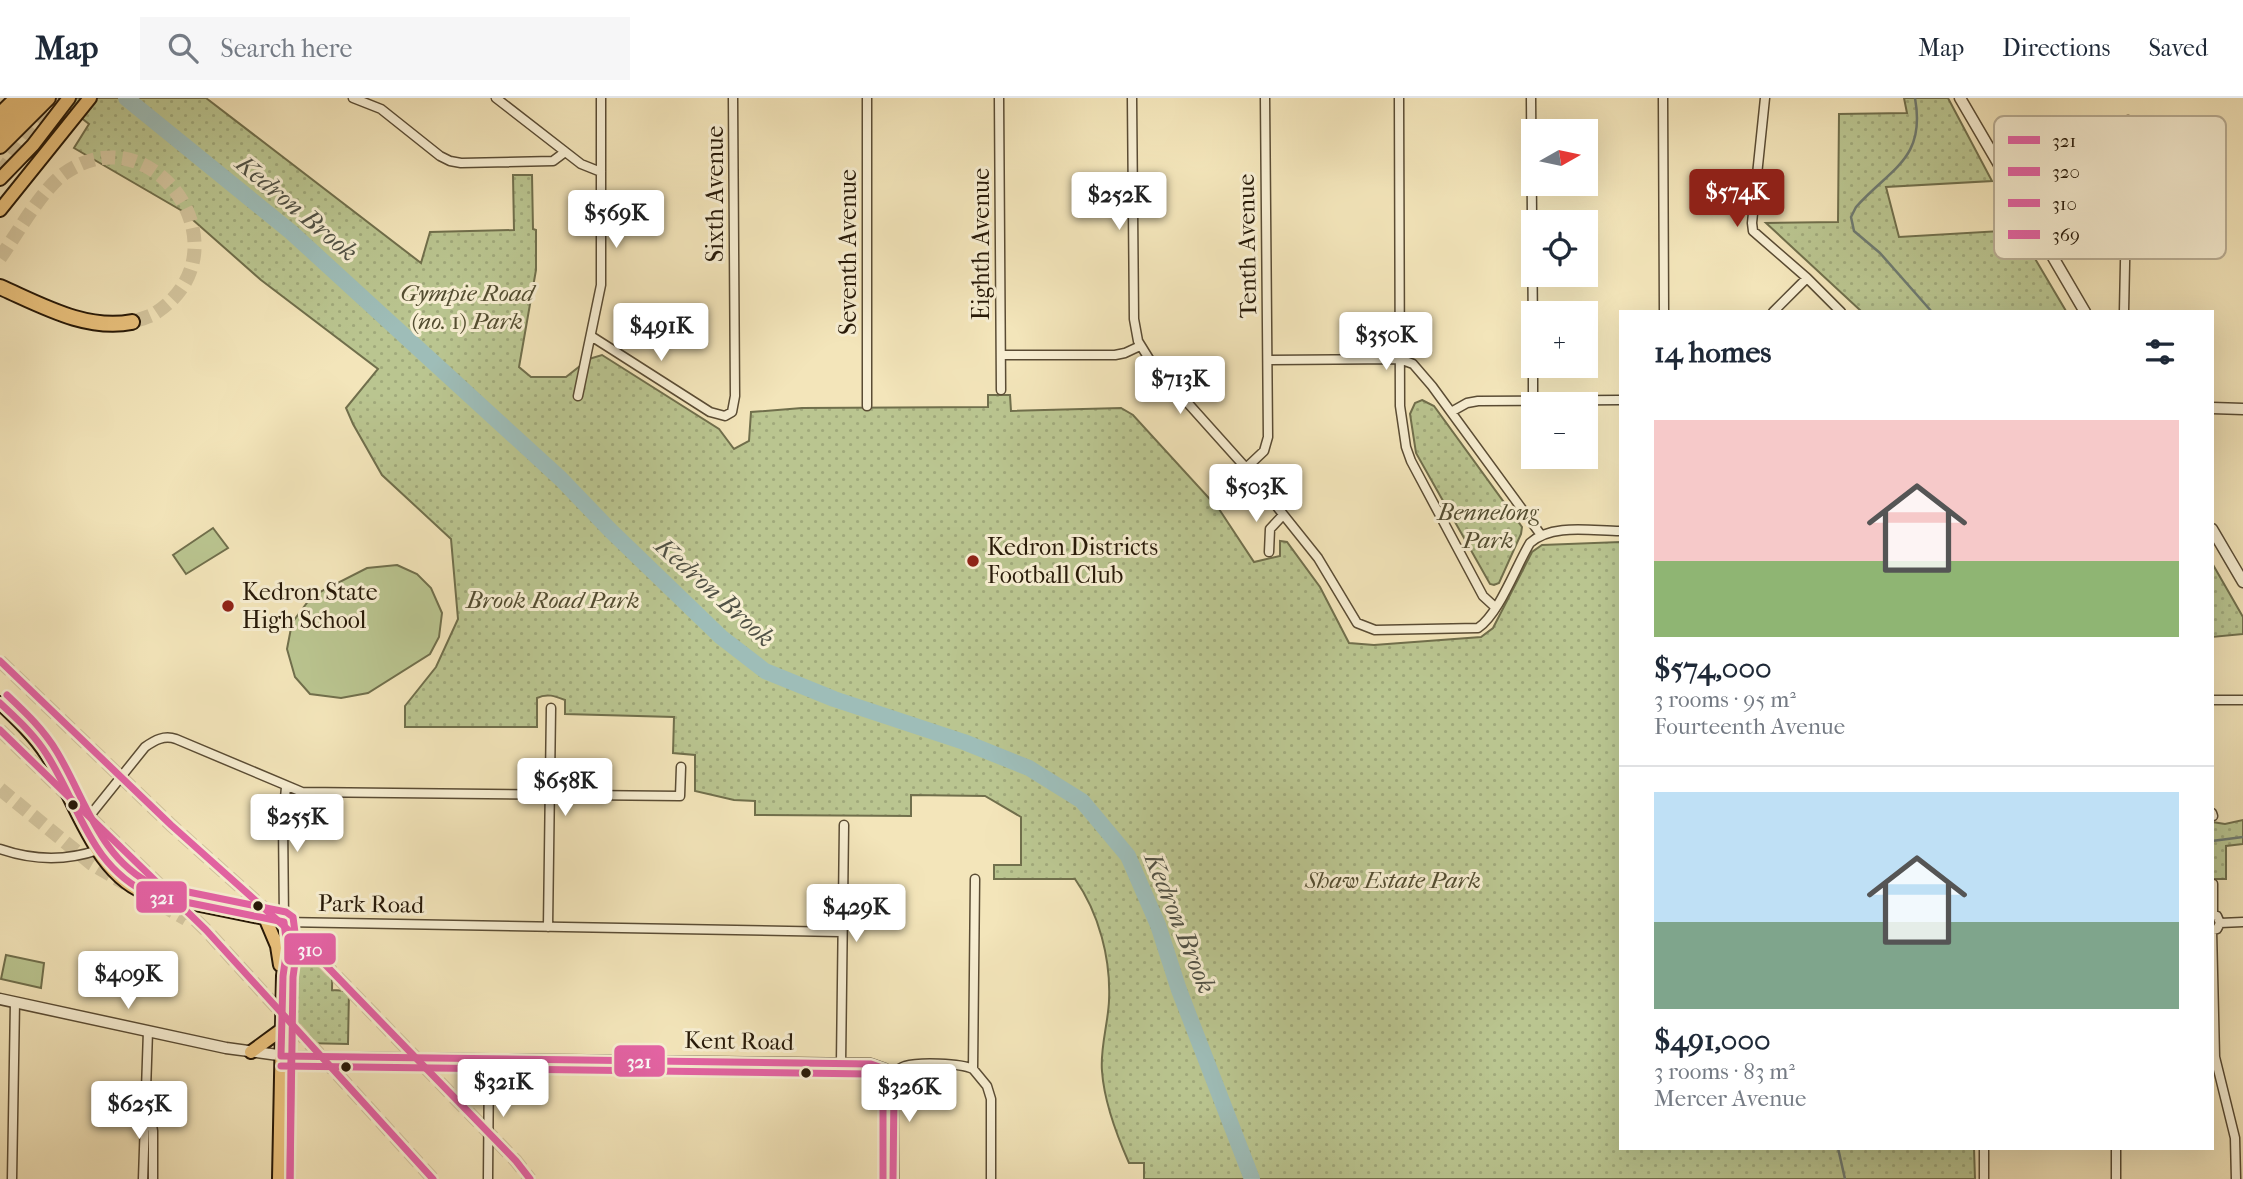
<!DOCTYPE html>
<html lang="en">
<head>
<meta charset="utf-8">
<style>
  body { margin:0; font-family:"IM FELL French Canon",serif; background:#f6f6f7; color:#1f2937; height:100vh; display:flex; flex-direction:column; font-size:26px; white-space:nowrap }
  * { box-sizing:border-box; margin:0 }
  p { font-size:23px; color:#747a83 }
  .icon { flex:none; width:38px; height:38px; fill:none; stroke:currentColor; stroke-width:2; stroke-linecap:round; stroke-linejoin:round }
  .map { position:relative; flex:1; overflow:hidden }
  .details { position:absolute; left:1619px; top:212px; width:595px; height:840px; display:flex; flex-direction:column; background:#fff; border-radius:0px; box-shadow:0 7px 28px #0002 }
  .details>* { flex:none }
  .needle { width:46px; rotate:81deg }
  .controls { position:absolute; left:1521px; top:21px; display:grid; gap:14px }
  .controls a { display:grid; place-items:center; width:77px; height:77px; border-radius:0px; background:#fff; box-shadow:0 7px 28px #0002; font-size:35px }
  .price { position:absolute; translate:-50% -60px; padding:0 16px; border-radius:7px; background:#fff; color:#222; font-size:23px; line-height:46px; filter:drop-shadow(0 2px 4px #0008) }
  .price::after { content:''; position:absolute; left:50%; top:42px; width:21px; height:16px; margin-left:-10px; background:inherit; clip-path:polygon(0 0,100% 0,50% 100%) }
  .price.selected { background:#8f2418; color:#fff }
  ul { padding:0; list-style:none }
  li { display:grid; align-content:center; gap:14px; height:371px; padding:0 35px }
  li+li { border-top:2px solid #e0e1e3 }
  li span { display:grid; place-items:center; height:217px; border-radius:0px; color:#555 }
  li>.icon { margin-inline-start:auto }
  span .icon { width:126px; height:126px; fill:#fffc; stroke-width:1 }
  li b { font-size:30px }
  h2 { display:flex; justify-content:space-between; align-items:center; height:84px; padding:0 35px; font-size:30px }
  header { display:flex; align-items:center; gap:42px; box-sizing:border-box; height:98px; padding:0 35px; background:#fff; border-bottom:2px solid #e0e1e3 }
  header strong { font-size:33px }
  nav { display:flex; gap:38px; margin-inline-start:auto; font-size:24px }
  .search { width:490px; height:63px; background:#f6f6f7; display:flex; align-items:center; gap:18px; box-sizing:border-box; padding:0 24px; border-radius:0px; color:#747a83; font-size:26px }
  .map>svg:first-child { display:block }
  .grass { fill:#bac590; stroke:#706f4c; stroke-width:2 }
  .park { fill:url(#park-dots); stroke:#706f4c; stroke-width:2 }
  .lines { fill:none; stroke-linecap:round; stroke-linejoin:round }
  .stream { stroke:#6e7b72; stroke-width:2.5 }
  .river { stroke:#9ebdb8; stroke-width:16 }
  .motorway-tunnel { stroke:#d4c69f; stroke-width:14; stroke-dasharray:14 7; stroke-linecap:butt }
  .minor-casing { stroke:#5a4c34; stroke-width:11 }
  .tertiary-casing { stroke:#5a4c34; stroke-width:13 }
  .primary-casing { stroke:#271908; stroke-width:16 }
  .trunk-casing { stroke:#271908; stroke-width:16 }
  .motorway-casing { stroke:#271908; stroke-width:18 }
  .minor { stroke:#f7eed2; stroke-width:8 }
  .tertiary { stroke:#f7eed2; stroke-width:10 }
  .primary { stroke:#eac27d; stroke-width:12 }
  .trunk { stroke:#eac27d; stroke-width:12 }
  .motorway { stroke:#eac27d; stroke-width:14 }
  .bus-1-casing { stroke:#f7eed2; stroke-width:12 }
  .bus-2-casing { stroke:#f7eed2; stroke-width:12 }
  .bus-3-casing { stroke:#f7eed2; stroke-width:12 }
  .bus-4-casing { stroke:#f7eed2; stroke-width:12 }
  .bus-1 { stroke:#e463a4; stroke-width:7 }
  .bus-2 { stroke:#e463a4; stroke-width:7 }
  .bus-3 { stroke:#e463a4; stroke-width:7 }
  .bus-4 { stroke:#e463a4; stroke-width:7 }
  .poi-dot { fill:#8f2418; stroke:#f7eed2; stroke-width:2.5 }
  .bus-dot { fill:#271908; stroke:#f7eed2; stroke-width:2.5 }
  .labels { text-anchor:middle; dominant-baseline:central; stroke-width:6; stroke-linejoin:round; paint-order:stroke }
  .street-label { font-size:24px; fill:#271908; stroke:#f7eed2 }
  .park-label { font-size:24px; font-style:italic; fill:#534d31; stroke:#f7eed2 }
  .poi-label { font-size:24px; fill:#271908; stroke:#f7eed2; text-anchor:start }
  .water-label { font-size:26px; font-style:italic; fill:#515246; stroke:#f7eed2 }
  .key { fill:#f7eed2; stroke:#b9ae95; stroke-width:2 }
  .key-label { font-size:19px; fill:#271908 }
  .line-badge { stroke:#f7eed2; stroke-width:2.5 }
  .badge-label { font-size:19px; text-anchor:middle; font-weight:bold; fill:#fff }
</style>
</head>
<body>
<header>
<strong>Map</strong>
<div class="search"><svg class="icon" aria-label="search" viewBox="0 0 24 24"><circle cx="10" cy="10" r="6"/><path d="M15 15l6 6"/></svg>Search here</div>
<nav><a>Map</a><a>Directions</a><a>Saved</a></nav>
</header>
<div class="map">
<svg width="2243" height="1081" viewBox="0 0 2243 1081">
  <defs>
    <pattern id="park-dots" width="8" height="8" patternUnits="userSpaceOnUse" patternTransform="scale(1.75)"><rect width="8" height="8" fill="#bac590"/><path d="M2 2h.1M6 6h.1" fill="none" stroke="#a0a97b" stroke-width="1.8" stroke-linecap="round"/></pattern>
  </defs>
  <rect width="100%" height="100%" fill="#f3e5ba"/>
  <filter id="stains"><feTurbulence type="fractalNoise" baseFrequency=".00286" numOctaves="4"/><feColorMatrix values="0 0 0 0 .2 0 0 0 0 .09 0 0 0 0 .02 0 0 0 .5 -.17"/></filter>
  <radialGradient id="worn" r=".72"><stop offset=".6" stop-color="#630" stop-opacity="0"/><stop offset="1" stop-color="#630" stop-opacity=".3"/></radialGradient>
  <path class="grass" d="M213,430l15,20 -42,26 -13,-19z
    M397,467l20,9 14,14 11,25 -3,24 -9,17 -62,39 -27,5 -31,-4 -15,-17 -8,-28 5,-26 20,-27 55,-28z
    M6,857l38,8 -3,25 -40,-9z"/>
  <path class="park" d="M50,0h156l215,165 9,-31 84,-2 -1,-55h19l1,54 3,1v40l-17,97 12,10h35l23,-18 13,-4 117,74 15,20 15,-8 2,-29 51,-4 186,-1v-12h22l1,16 110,-3 12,7 86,94 35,53 26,-6v-15l7,1 33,45 29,56 25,2 107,-8 12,-9 39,-76 10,-7 78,-3v606h354l1,31h-831v-16h-15c-12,-27 -25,-63 -27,-92 -2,-23 6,-47 7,-70 2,-42 -10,-88 -34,-122h-81v-14h27v-48l-36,-21 -74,-1v21l-156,-1v-14l-21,-1 -39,-9v-36l-22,-2 1,-36 -109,-3v-14c-10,-4 -18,-7 -28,-2v29h-132v-21l31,-39 22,-48 -7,-80 -69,-64 -29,-51 -7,-16 32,-39 -117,-89 -77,-68 -110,-64 15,-24 -32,-25z
    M1904,0h44l44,83 -106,6 13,50 119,-7 48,81h-205l-95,-88 72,-1 1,-108 68,-1z
    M1422,302l12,6 88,121 -1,7 -22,49 -5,2 -4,-1 -74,-131 -6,-39 5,-11z
    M2212,465l31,54v17l-31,3z
    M2243,722v24l-17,2v33h-14v-57l13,2z
    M302,840h31l-1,52 17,1 -1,53 -45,-1 -6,-6v-93z"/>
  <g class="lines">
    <path class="stream" d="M1915,0c11,61 -24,70 -59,109l-5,10 3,14 26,22 52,59
      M2212,743l31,-4
      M1838,1050l7,31"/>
    <path class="river" d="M126,0l165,134 270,247 49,51 111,107 44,34 69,28 130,43 65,26 53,33 46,55 30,69 21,65 73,189"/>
    <path class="motorway-tunnel" d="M0,75l57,-75
      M0,160c17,-24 42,-69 65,-85 89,-62 184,77 92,139 -7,5 -17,7 -25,10
      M0,563l171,164 142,127 203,209 14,18
      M0,632l206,200 227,249
      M0,691l92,75 34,20
      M143,796l43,25"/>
    <g class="minor-casing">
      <path id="minor" d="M353,0l28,11 59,47 10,5 11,2 92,-2 12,-9
        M496,0l85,66 20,8
        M867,0v308
        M999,0l2,292
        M1132,0l2,221 4,22 13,21 95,106 72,90 39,65 18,7 103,-2c21,-14 38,-62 52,-85 22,-20 62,-12 90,-12
        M1399,0l1,308 6,41 5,14 72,135 12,11
        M1531,0l2,238
        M1663,0l1,214
        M1765,0l-13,125 1,8 54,47 34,34
        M1773,214l34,-34
        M2124,214l4,-192
        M591,238l119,76 15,4 7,-4 3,-16 -2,-298
        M1001,257h114l10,-2 15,-7
        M1268,262l132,-1 13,5 19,22 109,149
        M1533,268v35
        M578,298l23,-111v-187
        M1451,314l16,-9 11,-2 142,-1
        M1246,370l18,-17 4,-14 -3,-339
        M1269,454l1,-23 13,-14
        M2212,602h31
        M286,689l-3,34 1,101 557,10
        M2212,715l1,3
        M84,725l61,-76c10,-7 19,-12 31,-8l126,53 378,4 1,-29
        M0,751c32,11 66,12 98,1
        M975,781l-2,190 14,17 4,13v80
        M2212,817l5,1 3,7 -3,6 -5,1
        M2213,817v-31
        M2220,825l23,-1
        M548,829l3,-219
        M2212,832l3,127 20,81 1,41
        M841,965l3,-238
        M890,976c5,-3 10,-6 15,-8 14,-4 55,-3 68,3
        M148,1004l5,29v48
        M1984,1050v31
        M2116,1050v31
        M12,1081l3,-177
        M143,1081l5,-148
        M488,1081l1,-120"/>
    </g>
    <g class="tertiary-casing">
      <path id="tertiary" d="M1960,0l125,214
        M2212,310l31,1
        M2212,431l31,53
        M0,901l226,49 67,9 578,7 14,5 8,12v98"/>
    </g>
    <g class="primary-casing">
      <path id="primary" d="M0,605c17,16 34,32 47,52 29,45 48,123 104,140l133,27 3,26 -4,28 -4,203
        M266,822l11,26 3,19
        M251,954l30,-22"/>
    </g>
    <g class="trunk-casing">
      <path id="trunk" d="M0,81l33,-34 36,-47
        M0,112l90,-112"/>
    </g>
    <g class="motorway-casing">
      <path id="motorway" d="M0,17l17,-17
        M0,31l32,-31
        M0,48l48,-48
        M0,189c41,18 86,44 132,35"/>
    </g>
    <use href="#minor" class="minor"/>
    <use href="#tertiary" class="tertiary"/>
    <use href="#primary" class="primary"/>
    <use href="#trunk" class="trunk"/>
    <use href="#motorway" class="motorway"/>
    <g class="bus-1-casing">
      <path id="bus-1" d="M0,605c17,16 35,32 47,52 34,53 42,111 104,140l133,27 3,26 -4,28 -2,80
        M281,958l590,8 14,5 5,5
        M890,976l4,16 -1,89"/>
    </g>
    <g class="bus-2-casing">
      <path id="bus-2" d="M281,968l588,8 14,7
        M880,979l3,14v88
        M290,1081l1,-123"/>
    </g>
    <g class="bus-3-casing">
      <path id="bus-3" d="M0,563l171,164 142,127 203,209 14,18
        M0,632l206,200 227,249"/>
    </g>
    <g class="bus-4-casing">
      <path id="bus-4" d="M7,597c19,18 37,35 50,57 29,48 43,108 97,133l132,27 7,5 4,31 -4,29 -3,202"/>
    </g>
    <use href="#bus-1" class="bus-1"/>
    <use href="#bus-2" class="bus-2"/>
    <use href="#bus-3" class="bus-3"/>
    <use href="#bus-4" class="bus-4"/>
  </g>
  <g class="poi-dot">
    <circle cx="973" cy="463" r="7"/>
    <circle cx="228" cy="508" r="7"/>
  </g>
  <g class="bus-dot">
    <circle cx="73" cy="707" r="6"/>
    <circle cx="258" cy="808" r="6"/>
    <circle cx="346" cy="969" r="6"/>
    <circle cx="806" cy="975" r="6"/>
  </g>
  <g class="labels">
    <g class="street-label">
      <text transform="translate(715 96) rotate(-90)">Sixth Avenue</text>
      <text transform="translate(981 146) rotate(-90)">Eighth Avenue</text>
      <text transform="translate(1247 148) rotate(-91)">Tenth Avenue</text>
      <text transform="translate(848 154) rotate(-90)">Seventh Avenue</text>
      <text transform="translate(371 806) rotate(1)">Park Road</text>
      <text transform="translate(739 943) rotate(1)">Kent Road</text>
    </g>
    <g class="park-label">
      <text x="467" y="195">Gympie Road<tspan x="467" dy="28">(no. 1) Park</tspan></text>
      <text x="1488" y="414">Bennelong<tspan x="1488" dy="28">Park</tspan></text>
      <text x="553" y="502">Brook Road Park</text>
      <text x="1393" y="782">Shaw Estate Park</text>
    </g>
    <g class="poi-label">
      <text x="987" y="449">Kedron Districts<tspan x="987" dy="28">Football Club</tspan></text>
      <text x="242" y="494">Kedron State<tspan x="242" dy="28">High School</tspan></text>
    </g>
    <g class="water-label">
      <text transform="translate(297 110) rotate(40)">Kedron Brook</text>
      <text transform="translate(715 494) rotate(42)">Kedron Brook</text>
      <text transform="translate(1180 825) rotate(68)">Kedron Brook</text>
    </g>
  </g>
  <rect x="1994" y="18" width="232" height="143" rx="10" class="key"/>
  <rect x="2008" y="38" width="32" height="8" fill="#e463a4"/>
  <rect x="2008" y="69" width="32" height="9" fill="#e463a4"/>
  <rect x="2008" y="101" width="32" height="8" fill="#e463a4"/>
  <rect x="2008" y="132" width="32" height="9" fill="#e463a4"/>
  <g class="key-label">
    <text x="2052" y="49">321</text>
    <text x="2052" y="80">320</text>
    <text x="2052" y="112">310</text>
    <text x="2052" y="143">369</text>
  </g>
  <g class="line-badge">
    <rect x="135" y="782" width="53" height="34" rx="7" fill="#e463a4"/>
    <rect x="283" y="834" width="54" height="34" rx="7" fill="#e463a4"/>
    <rect x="613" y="946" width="53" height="34" rx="7" fill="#e463a4"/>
  </g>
  <g class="badge-label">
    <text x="162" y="806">321</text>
    <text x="310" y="858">310</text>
    <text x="639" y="970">321</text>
  </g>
  <rect width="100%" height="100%" filter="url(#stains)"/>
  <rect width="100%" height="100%" fill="url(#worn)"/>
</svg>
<div class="controls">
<a><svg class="needle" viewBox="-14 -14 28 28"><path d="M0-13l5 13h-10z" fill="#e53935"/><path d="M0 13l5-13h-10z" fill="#747a83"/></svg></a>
<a><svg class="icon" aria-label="locate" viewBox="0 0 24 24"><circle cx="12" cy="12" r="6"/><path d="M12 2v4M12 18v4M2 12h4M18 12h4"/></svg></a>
<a>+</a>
<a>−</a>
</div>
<b class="price selected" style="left:1737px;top:131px">$574K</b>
<b class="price" style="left:1119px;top:134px">$252K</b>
<b class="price" style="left:616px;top:152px">$569K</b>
<b class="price" style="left:661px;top:265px">$491K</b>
<b class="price" style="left:1386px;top:274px">$350K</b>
<b class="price" style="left:1180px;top:318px">$713K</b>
<b class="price" style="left:1256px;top:426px">$503K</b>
<b class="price" style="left:565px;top:720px">$658K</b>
<b class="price" style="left:297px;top:756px">$255K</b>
<b class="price" style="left:856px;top:846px">$429K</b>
<b class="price" style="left:128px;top:913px">$409K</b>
<b class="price" style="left:503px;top:1021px">$321K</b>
<b class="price" style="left:909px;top:1026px">$326K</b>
<b class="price" style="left:139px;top:1043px">$625K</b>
<section class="details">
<h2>14 homes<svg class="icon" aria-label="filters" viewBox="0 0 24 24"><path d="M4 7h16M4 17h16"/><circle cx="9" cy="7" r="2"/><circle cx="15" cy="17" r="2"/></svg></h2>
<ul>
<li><span style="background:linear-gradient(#f6c9c9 65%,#8fb573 0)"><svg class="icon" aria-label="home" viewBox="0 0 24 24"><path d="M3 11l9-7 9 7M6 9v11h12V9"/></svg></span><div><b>$574,000</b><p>3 rooms · 95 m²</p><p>Fourteenth Avenue</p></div></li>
<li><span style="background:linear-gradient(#bfe0f5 60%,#7fa58c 0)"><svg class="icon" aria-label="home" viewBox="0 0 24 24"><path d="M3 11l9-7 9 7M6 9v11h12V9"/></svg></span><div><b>$491,000</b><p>3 rooms · 83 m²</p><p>Mercer Avenue</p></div></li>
</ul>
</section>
</div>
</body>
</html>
